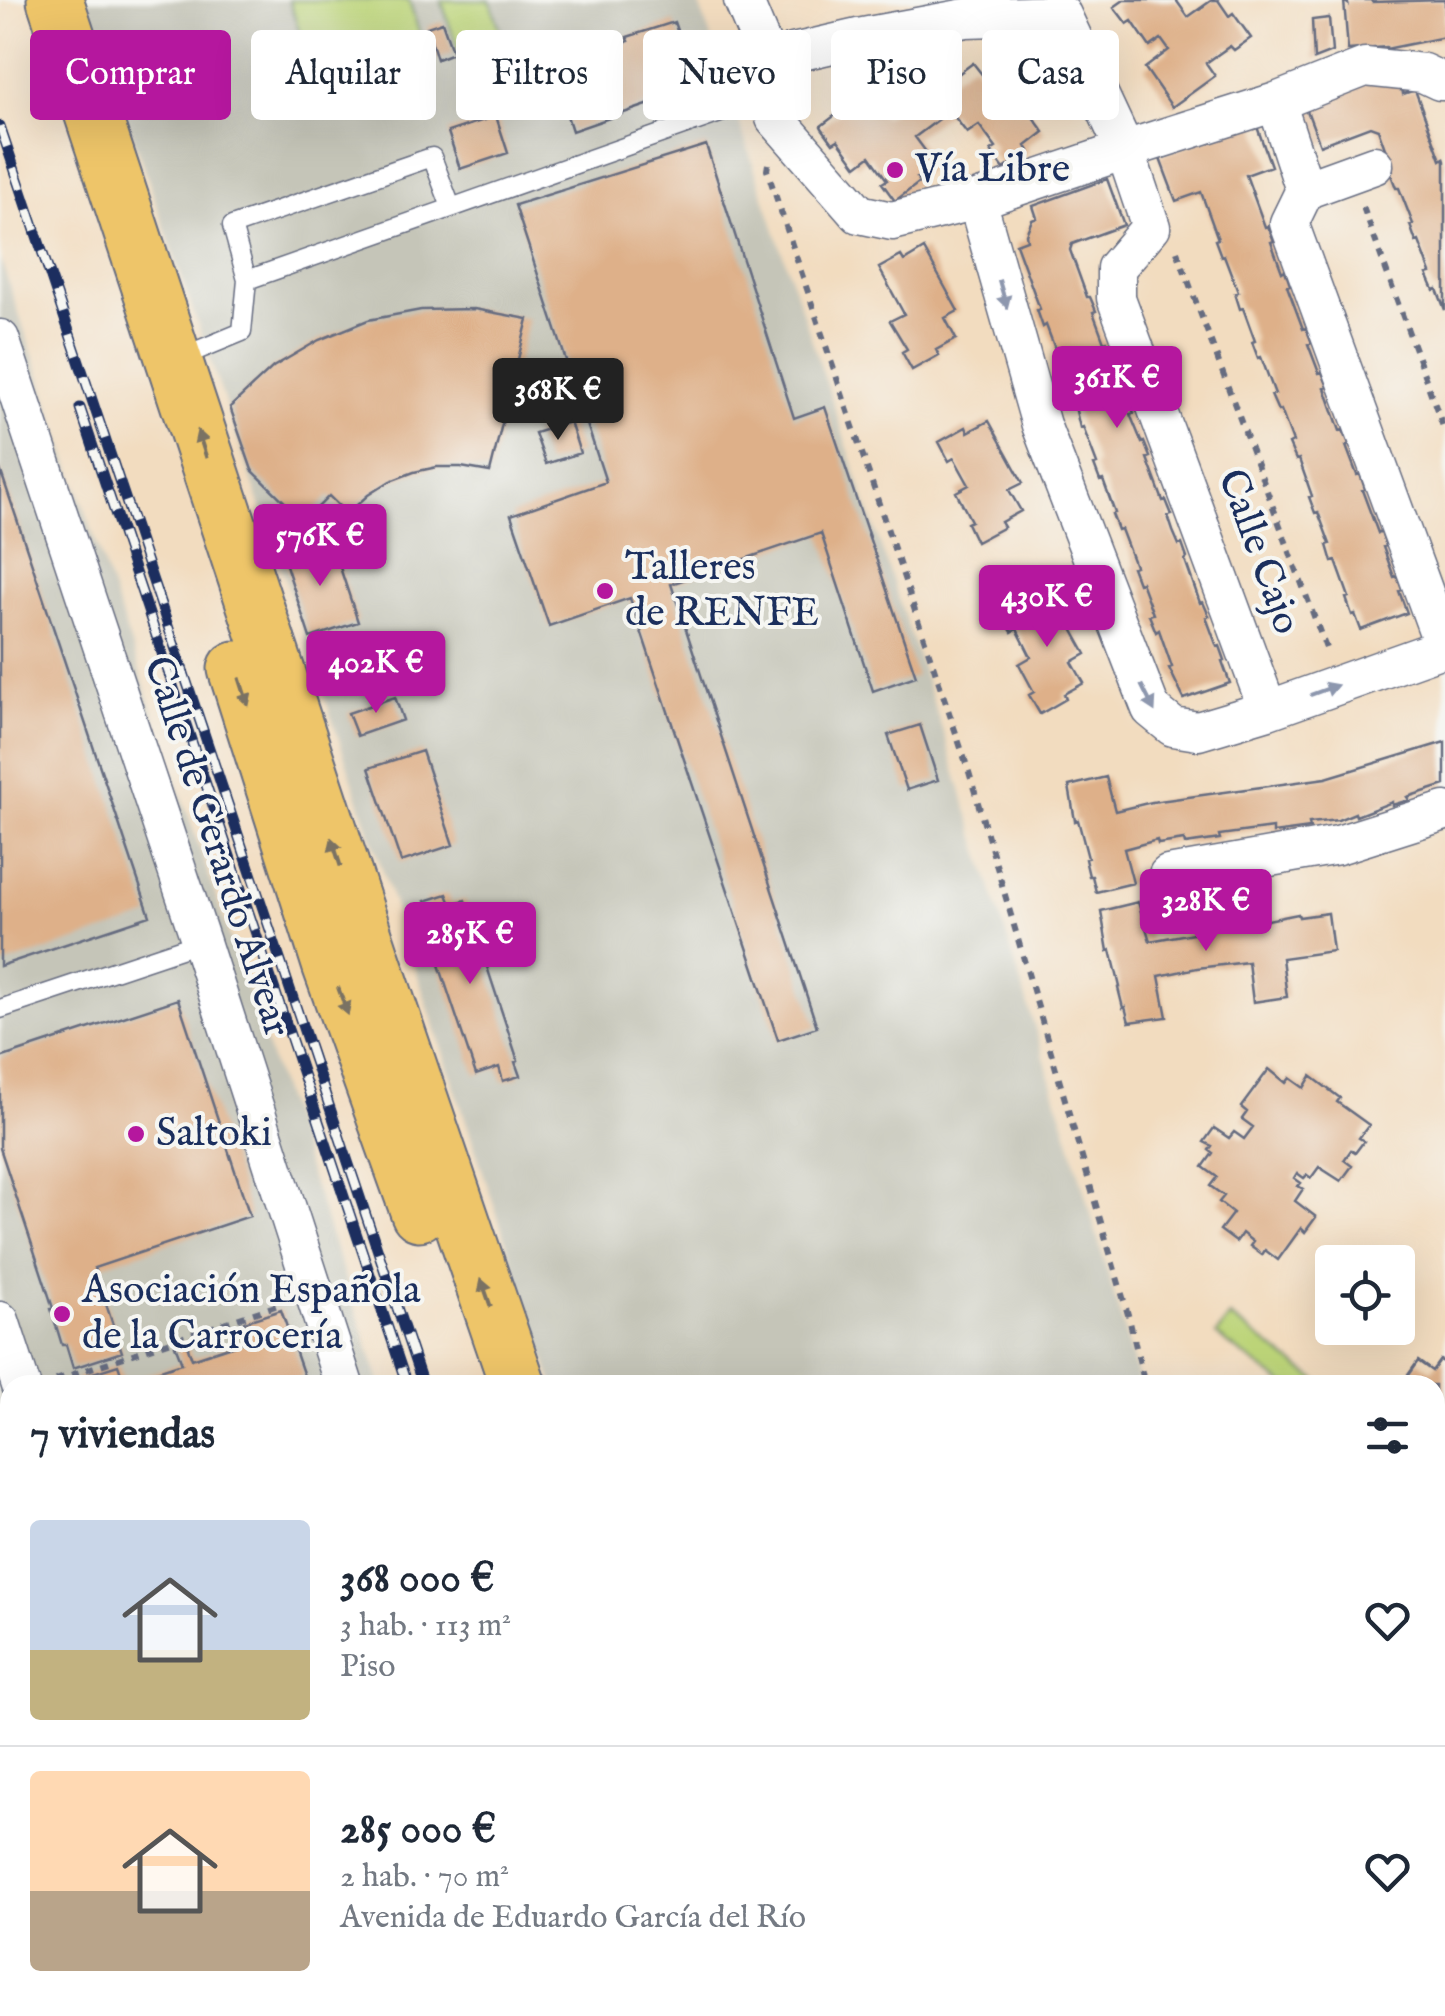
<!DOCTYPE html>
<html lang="es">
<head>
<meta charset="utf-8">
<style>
  body { margin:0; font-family:"IM FELL English",serif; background:#f2f2f3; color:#1f2937; height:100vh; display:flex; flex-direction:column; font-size:38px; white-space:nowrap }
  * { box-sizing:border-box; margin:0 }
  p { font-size:32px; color:#747a83 }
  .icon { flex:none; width:55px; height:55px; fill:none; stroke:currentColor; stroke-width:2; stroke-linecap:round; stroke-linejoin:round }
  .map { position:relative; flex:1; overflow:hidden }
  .side { position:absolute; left:0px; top:1375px; width:1445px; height:642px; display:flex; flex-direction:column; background:#fff; border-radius:30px 30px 0 0; box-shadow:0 10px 40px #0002 }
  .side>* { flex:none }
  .hud { position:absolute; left:30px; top:30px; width:1385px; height:90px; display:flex; gap:20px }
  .tools { position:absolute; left:1315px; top:1245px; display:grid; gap:20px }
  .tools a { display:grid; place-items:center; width:100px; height:100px; border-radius:10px; background:#fff; box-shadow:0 10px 40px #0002; font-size:50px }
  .price { position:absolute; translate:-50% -85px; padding:0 22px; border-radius:10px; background:#b5179e; color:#fff; font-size:32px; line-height:65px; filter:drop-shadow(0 2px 5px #0008) }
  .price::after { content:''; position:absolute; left:50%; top:60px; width:30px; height:22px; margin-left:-15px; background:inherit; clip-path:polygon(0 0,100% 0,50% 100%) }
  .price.selected { background:#222; color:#fff }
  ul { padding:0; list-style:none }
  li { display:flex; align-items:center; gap:30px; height:250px; padding:0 30px }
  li+li { border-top:2px solid #e0e1e3 }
  li span { display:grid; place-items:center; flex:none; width:280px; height:200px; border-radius:10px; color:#555 }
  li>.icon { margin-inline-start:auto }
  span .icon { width:120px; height:120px; fill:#fffc; stroke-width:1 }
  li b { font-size:42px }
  h2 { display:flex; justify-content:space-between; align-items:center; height:120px; padding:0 30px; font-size:42px }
  .pill { padding:0 35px; border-radius:10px; background:#fff; box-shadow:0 10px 40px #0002; font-size:35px; line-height:90px }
  .pill.selected { background:#b5179e; color:#fff }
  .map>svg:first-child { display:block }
  .built { fill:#e1dcba }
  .industrial { fill:#c5c5b8 }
  .green { fill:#bcd478; stroke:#6c826b; stroke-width:2.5 }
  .building { fill:#deb089 }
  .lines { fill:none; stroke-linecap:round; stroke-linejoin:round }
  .service-casing { stroke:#666c80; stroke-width:21 }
  .minor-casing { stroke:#666c80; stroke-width:41 }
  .primary-casing { stroke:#666c80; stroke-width:59 }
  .trunk-casing { stroke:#666c80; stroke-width:59 }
  .path { stroke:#666c80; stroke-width:6; stroke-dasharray:8 8; stroke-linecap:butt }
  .service { stroke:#fff; stroke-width:18 }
  .minor { stroke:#fff; stroke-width:38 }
  .primary { stroke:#eec569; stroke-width:55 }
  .trunk { stroke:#eec569; stroke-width:55 }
  .rail-casing { stroke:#1b2f5e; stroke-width:11 }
  .rail { stroke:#f6f6f2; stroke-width:8; stroke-dasharray:22; stroke-linecap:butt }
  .oneway { fill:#8d97ae }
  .oneway2 { fill:#7a7263 }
  .poi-dot { fill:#b5179e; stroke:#f6f6f2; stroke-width:4 }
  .labels { text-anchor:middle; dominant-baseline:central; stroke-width:8; stroke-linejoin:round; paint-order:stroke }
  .poi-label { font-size:40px; fill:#1b2f5e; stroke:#f6f6f2; text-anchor:start }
  .street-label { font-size:40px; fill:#1b2f5e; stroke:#f6f6f2 }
</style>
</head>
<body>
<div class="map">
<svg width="1445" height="2016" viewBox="0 0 1445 2016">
  <rect width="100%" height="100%" fill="#f6f6f2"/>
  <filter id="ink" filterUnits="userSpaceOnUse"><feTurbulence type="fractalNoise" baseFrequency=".01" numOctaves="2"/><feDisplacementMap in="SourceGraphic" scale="20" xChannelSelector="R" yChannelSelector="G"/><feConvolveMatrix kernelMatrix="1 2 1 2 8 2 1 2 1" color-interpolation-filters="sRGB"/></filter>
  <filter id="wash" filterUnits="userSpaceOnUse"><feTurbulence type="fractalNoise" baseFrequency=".0048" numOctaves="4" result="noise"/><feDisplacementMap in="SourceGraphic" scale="40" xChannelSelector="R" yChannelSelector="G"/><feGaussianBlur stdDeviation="2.25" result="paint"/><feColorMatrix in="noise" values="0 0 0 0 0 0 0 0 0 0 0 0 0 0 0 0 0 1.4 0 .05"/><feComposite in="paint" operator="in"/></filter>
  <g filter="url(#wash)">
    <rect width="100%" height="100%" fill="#f2dcbf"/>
    <path class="built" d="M1445,1877v139h-82l6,-8h66v-113z"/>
    <path class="industrial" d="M86,0h612l247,738 124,400 71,247h-586l-278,-834z
      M0,258l381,1127h-371v623h580l3,8h-593z
      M766,2008h466l-4,8h-459z"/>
    <path class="green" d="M289,0h120l25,78 -108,36z
      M441,0h49l13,37 -45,14z
      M1230,1317l93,68h-38l-69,-50z"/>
    <g id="blocks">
      <path class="building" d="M1124,0h52l12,17 24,-17h6l11,16 4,-3 18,25 -17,12 -4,-4 -24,17 9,13 -43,31 -27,-39 24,-18 -8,-11 -11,8 -18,-26 -5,3 -13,-17z
        M1347,0h24l1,2 73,-2v37l-59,12v-2l-38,3 -4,-49 4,3z
        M1329,18l3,34 -18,7 -2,-39z
        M442,22l11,31 -16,6 -10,-32z
        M674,22l24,69 -47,17 -1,-4 -78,27 -12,-37 -34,11 -9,-28 112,-36 -2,-4z
        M1034,31l18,25 -5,3 14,18 -37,28 20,27 -18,14 3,5 -25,18 -13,-18 5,-3 -17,-23 -12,8 -17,-22 -35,26 20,27 -18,14 3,4 -25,19 -13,-18 5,-3 -17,-24 -13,10 -19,-26 -5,3 -11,-15 -1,-2 25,-19 3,5 19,-13 15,19 10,-7 -8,-11 26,-19 -4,-5 18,-13 17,23 31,-23 18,23 11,-8 -8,-10 26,-19 -4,-5z
        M1377,72l25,16 1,6 12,-4 26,70 3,-2 1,3v149l-8,-21 -3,1 -7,-16 4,-1 -12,-32 -3,1 -6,-17 3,-1 -14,-36h-3l-6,-16 3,-1 -15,-42 -8,-3 -50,19 -17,-45z
        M496,116l12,37 -48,16 -12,-37z
        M1255,121l16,45 -25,9 19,52 3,-1 6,15 -3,1 11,30 3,-2 5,15 -3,1 16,43 3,-1 6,15 -4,1 11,29 3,-1 6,15 -3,1 15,43 3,-1 6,14 -3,2 11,29 3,-1 5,15 -3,1 16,43 3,-2 5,15 -3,1 11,30 3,-1 5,14 -3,1 8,22 -46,17 -6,-16 -3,1 -6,-17 3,-1 -13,-36 -4,1 -5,-17 3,-1 -12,-32 -3,1 -6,-16 3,-1 -13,-37 -3,1 -7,-16 4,-2 -12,-32 -3,1 -7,-16 4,-1 -14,-37 -3,1 -6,-16 3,-1 -12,-33 -3,1 -5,-16 3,-1 -14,-37 -3,1 -6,-16 3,-1 -17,-47 -25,9 -17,-45z
        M706,145l88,273 31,-11 91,269 -43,15 -52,-158 -150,51 146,443 -39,13 -148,-442 -81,28 -38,-111 95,-33 -91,-277z
        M1107,179l17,46 -52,19 -2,6 17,47h3l6,14 -3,1 11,30 3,-1 6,14 -4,1 16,43 3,-1 6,15 -4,1 12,29 2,-1 6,15 -3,1 16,43 3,-1 6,15 -4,1 5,15 6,14 3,-1 5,14 -2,2 15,43 3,-1 6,14 -3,1 11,30 3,-1 5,14 -3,1 8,22 -46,16 -15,-31 3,-1 -13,-37 -3,2 -7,-17 4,-1 -12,-32 -3,1 -6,-16 3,-1 -14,-37 -3,1 -6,-16 3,-1 -12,-33 -3,1 -6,-16 3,-1 -14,-37 -3,1 -8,-34 -7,-16 -3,2 -6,-17 4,-1 -14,-37 -3,2 -6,-17 3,-1 -24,-65 11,-4 -1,-6 6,-14 5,-2 -4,-12z
        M924,249l34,62 -13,7 11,21 -20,11 3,5 -27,15 -10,-18 5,-3 -17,-28 14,-7 -25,-46 22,-12 3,5z
        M474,309l54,10 -38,153 -29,-5h-24l-23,5 -24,9 -22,14 -21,19 -18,-18 -25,25 -52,-51 -22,-63 43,-40 46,-27 49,-20 53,-10z
        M989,421l34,62 -14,7 12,21 -20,11 3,5 -28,15 -9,-19 4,-2 -15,-29 13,-7 -15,-27 -5,3 -10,-19 27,-15 2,5z
        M570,422l10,31 -34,11 -11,-31z
        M0,469l150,447 -150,50z
        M331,540l27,82 -48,16 -27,-82z
        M1052,593l34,61 -14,8 12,21 -20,11 2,5 -26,15 -11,-19 5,-3 -15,-28 12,-7 -14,-28 -5,3 -11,-18 27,-15 3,5z
        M395,697l8,23 -46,16 -9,-23z
        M920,725l18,55 -31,10 -19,-55z
        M1445,742v43l-38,12 2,3 -17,5v-3l-36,14 -1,-3 -17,7 -29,3 1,5 -37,5v-5l-54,7 1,4 -35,5 -1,-4 -26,4 -1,-4 -33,9 9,34 -37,9 -4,-16h-3l-4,-17 3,-1 -10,-38 -3,1 -6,-35 37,-9 9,34 37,-9 174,-24z
        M422,751l31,94 -52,17 -32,-94z
        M447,894l4,10 14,-4 53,161 -3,1 5,14 -17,5 -4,-14 -23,8 -54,-161 7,-2 -4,-11z
        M1138,902l12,39 70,-13v-3l21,-3 1,3 56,-11 1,3 29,-4 5,38 -51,7 5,39 -34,5 -5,-40 -51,6 -38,8 8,41 -38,5 -4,-15 -2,1 -5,-20 2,-1 -9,-37 -3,1 -7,-40z
        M178,999l72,217 -156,52 28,84 -49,16 -7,-23h-4l-11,-36 2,-1 -53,-160v-90z
        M1269,1069l17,14 4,-5 14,10 7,-12 29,22 -3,4 32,23 -10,13 5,3 -9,12 -4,-3 -7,10 8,6 -11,15 -22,-14 -8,11 -4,-3 -3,3 -7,-5 -3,5 7,5 -3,3 5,3 -8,12 21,16 -11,15 -4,-4 -23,32 -13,-10 -3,5 -12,-9 3,-4 -11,-9 -6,9 -16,-12 13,-17 -14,-11 5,-6 -14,-10 7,-9 -14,-10 10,-14 -4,-3 3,-4 -8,-4 10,-14 15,10 5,-6 10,7 9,-12 -11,-8 5,-7 -6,-5z
        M281,1310l23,66 -22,9h-203l-2,-7 41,-13 6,17 58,-19 -7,-18 11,-3 6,17 58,-19 -6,-18z
        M1440,1360l5,3v89l-9,12 9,7v45l-10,14v-145h-34l17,-24 14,10z
        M0,1476l10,28v16l-10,4z
        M10,1725v283h173l3,8h-178l-8,-23v-264z
        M477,2008h40l3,8h-40z"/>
    </g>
  </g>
  <g filter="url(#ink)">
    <use href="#blocks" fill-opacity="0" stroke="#666c80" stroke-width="2.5"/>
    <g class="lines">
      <g class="service-casing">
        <path id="service" d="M451,207l-19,-50 -200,69 15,54 527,-186
          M179,358l63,-26 5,-52
          M0,1009l201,-67
          M1435,1931l10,-13
          M1393,2016l1,-8"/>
      </g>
      <g class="minor-casing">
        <path id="minor" d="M743,0l31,74
          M1276,102l29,88 -16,33 155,424
          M1305,190l69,-25
          M977,200l64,225 110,284 22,18 25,4 70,-21 177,-63
          M0,339l201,603 143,443
          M1268,710l-152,-412v-30l35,-41 -26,-77 -63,-135 -96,3 -108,20 -65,15 -19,21 1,44 84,96 33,7 85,-21 148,-50 151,-48 89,-35 58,6 17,8h5
          M1168,875l170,-30 107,-34
          M0,1321l21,64
          M0,1686l10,-3
          M234,2008l3,8
          M549,2008l3,8"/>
      </g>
      <g class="primary-casing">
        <path id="primary" d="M1435,1749l10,-13
          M1435,1823l10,-14
          M1277,2016l4,-8
          M1329,2016l4,-8"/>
      </g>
      <g class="trunk-casing">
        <path id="trunk" d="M55,0l315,953 148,432
          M236,669l94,295 89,249
          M730,2008l3,8"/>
      </g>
      <path class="path" d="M768,164l-1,6 202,602 160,546 16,67
        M1363,207l82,225
        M1177,251l150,400
        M56,1380l225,-76"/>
      <use href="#service" class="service"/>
      <use href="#minor" class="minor"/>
      <use href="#primary" class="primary"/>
      <use href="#trunk" class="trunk"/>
      <g class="rail-casing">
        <path id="rail" d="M0,126l423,1259
          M80,408l327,977
          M613,2008l3,8
          M631,2008l3,8"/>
      </g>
      <use href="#rail" class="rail"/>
    </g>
    <defs><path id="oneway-solid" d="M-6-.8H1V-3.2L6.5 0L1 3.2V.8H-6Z" transform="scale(2.5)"/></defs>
    <g class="oneway">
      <use href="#oneway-solid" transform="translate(1003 294) rotate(74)"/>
      <use href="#oneway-solid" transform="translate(1324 690) rotate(-20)"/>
      <use href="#oneway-solid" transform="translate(1148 698) rotate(63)"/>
    </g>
    <g class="oneway2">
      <use href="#oneway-solid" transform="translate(202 444) rotate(-108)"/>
      <use href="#oneway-solid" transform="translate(244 692) rotate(72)"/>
      <use href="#oneway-solid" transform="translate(336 852) rotate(-108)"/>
      <use href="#oneway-solid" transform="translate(343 1001) rotate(70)"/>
      <use href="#oneway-solid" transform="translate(486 1293) rotate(-109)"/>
    </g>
  </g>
  <g class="poi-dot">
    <circle cx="895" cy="170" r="10"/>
    <circle cx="605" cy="591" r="10"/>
    <circle cx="136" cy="1134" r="10"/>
    <circle cx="62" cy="1314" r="10"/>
  </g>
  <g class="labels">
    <g class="poi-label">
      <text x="915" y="170">Vía Libre</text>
      <text x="625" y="568">Talleres<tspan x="625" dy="46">de RENFE</tspan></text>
      <text x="156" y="1134">Saltoki</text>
      <text x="82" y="1291">Asociación Española<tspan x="82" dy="46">de la Carrocería</tspan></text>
    </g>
    <g class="street-label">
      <text transform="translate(1258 552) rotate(70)">Calle Cajo</text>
      <text transform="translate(216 847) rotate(72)">Calle de Gerardo Alvear</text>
    </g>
  </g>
</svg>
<div class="tools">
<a><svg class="icon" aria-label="locate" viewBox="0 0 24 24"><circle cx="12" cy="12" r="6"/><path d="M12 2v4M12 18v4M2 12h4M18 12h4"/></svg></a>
</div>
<b class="price" style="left:1117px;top:431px">361K €</b>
<b class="price selected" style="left:558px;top:443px">368K €</b>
<b class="price" style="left:320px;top:589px">576K €</b>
<b class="price" style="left:1047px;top:650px">430K €</b>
<b class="price" style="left:376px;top:716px">402K €</b>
<b class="price" style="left:1206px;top:954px">328K €</b>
<b class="price" style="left:470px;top:987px">285K €</b>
<div class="hud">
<a class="pill selected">Comprar</a>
<a class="pill">Alquilar</a>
<a class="pill">Filtros</a>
<a class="pill">Nuevo</a>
<a class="pill">Piso</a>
<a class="pill">Casa</a>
</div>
<section class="side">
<h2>7 viviendas<svg class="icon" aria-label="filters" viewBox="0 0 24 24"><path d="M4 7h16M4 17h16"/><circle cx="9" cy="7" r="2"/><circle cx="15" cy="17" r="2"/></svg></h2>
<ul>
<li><span style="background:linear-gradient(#c9d6e8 65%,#c2b280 0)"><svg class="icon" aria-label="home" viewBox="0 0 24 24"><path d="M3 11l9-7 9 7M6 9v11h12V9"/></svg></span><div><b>368 000 €</b><p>3 hab. · 113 m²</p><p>Piso</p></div><svg class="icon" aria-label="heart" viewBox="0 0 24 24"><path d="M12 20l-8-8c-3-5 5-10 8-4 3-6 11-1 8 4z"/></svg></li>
<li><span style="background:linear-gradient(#ffd9b3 60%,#b9a48a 0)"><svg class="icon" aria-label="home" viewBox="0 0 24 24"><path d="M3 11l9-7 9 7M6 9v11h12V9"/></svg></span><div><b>285 000 €</b><p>2 hab. · 70 m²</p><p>Avenida de Eduardo García del Río</p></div><svg class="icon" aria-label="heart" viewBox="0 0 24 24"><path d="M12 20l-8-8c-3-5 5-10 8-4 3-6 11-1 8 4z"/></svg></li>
</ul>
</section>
</div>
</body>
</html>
